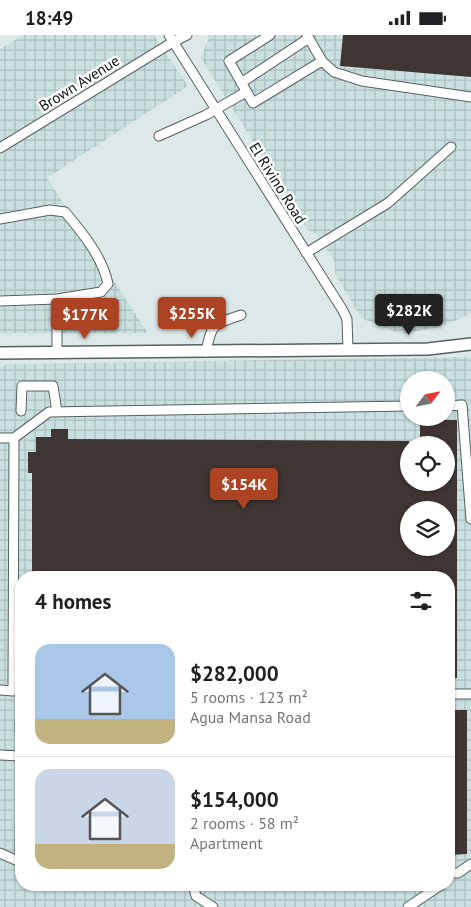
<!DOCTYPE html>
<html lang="en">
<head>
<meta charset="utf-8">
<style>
  body { margin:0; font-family:"PT Sans",sans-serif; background:#f2f2f2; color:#202124; height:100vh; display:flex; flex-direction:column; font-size:19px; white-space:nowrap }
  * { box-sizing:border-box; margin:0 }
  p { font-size:16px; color:#757577 }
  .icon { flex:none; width:28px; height:28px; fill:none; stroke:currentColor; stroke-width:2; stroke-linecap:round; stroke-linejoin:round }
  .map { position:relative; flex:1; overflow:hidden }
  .side { position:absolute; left:15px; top:536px; width:440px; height:320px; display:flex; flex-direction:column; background:#fff; border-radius:20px; box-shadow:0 1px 4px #0004 }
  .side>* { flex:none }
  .needle { width:32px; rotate:58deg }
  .controls { position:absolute; left:400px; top:336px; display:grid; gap:10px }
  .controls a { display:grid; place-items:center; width:55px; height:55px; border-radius:50%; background:#fff; box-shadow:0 1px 4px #0004; font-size:25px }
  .price { position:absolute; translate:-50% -42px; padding:0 11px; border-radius:5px; background:#ac4424; color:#fff; font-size:16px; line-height:32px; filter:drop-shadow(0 1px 2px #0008) }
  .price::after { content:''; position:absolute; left:50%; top:30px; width:15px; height:11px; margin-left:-8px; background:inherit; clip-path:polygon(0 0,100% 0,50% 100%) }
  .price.selected { background:#222; color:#fff }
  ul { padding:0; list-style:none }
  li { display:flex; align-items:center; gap:15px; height:125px; padding:0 20px }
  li+li { border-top:1px solid #e0e0e0 }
  li span { display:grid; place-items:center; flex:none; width:140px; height:100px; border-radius:15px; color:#555 }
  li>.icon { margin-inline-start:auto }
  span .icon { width:60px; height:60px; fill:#fffc; stroke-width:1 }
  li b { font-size:21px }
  h2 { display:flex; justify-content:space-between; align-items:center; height:60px; padding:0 20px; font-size:21px }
  .status { display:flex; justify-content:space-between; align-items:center; height:35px; padding:0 25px; background:#fff; direction:ltr }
  .status svg { height:14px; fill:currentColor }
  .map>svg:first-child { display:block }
  .industrial { fill:url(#industrial-grid); fill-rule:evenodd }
  .building { fill:#3f3633; fill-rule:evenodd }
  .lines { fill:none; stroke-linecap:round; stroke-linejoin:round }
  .minor-casing { stroke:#566161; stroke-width:11 }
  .major-casing { stroke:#566161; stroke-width:14 }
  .minor { stroke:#fff; stroke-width:9 }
  .major { stroke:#fff; stroke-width:11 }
  .labels { text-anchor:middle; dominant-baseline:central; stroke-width:5; stroke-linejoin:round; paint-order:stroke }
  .street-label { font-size:15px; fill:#0d1111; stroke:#fff }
</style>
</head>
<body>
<div class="status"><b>18:49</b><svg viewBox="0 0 49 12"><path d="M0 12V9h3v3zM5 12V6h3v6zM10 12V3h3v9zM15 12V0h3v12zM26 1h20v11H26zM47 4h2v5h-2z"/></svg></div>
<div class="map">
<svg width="471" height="872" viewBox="0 0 471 872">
  <defs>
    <pattern id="industrial-grid" width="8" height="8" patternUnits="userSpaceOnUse" patternTransform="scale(1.25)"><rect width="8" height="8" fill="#cae0e0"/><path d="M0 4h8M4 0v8" fill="none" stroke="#acbfbf"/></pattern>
  </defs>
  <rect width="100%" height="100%" fill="#dde9e9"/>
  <path class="industrial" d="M23,0h131l34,51 -141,92 101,155h-148v-284z
    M207,0h264v279l-31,13 -39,7 -40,-16 -26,-44v-11l-18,-29 -9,-4 -107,-172 8,-21z
    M471,322v550h-471v-540l8,-3zM409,345h37v37h-37zM409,410h37v38h-37zM409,475h37v37h-37zM21,542h428v308h-428z"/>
  <path class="building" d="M343,0h128v42l-131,-11z
    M420,385h37v258h-8v-101h-417v-104h-4v-21h8v-15h15v-8h17v10l341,2v42h37v-38h-26zM409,475h37v37h-37z
    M449,675h18v144l-18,1z"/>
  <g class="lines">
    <g class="minor-casing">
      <path id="minor" d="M169,0l173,274 5,10 1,31
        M270,0l-41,26 24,42 69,-42
        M307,0l15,26 12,11 28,9 109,16
        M241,48l68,-45
        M159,101l47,-21 40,-23
        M0,113l173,-106 14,-7
        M0,184l50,-9 15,2c17,20 38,46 43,72l-7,8 -44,7 -57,2
        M306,218l82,-50 63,-56
        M57,317v-53
        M206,317c6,-30 7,-27 35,-37
        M446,371l16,-1 9,114
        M21,376l1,-25h31l4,26
        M0,403h14l35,-26 360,-6
        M0,655l13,1 1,-253
        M449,659h22
        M20,688l1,33
        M0,720l21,1 -1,106 -20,-9
        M449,838h9l13,-9
        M193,850l3,11 17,11
        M408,872l33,-22"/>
    </g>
    <g class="major-casing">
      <path id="major" d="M0,318l428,-4 43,-5"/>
    </g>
    <use href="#minor" class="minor"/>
    <use href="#major" class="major"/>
  </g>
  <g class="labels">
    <g class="street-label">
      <text transform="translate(79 48) rotate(-32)">Brown Avenue</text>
      <text transform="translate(278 148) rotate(58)">El Rivino Road</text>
    </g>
  </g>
</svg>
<div class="controls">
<a><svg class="needle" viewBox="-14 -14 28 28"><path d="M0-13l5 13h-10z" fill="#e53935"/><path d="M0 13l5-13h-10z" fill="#757577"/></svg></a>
<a><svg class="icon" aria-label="locate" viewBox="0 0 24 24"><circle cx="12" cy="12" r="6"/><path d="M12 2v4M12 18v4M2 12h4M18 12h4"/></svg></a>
<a><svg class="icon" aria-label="layers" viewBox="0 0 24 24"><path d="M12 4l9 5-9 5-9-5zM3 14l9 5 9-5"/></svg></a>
</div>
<b class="price selected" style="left:409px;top:301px">$282K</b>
<b class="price" style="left:192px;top:304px">$255K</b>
<b class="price" style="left:85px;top:305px">$177K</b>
<b class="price" style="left:244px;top:475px">$154K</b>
<section class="side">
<h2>4 homes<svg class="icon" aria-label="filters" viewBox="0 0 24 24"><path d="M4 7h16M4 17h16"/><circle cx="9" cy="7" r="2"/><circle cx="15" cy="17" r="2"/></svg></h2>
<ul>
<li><span style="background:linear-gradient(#a9c7e8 75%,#c2b280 0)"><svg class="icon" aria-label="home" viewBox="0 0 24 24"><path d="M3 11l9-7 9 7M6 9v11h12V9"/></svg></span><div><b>$282,000</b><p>5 rooms · 123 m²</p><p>Agua Mansa Road</p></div></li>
<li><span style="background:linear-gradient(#c9d6e8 75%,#c2b280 0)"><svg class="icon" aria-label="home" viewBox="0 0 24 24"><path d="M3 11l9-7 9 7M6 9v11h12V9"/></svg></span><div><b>$154,000</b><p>2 rooms · 58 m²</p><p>Apartment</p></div></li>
</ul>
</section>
</div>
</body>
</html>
